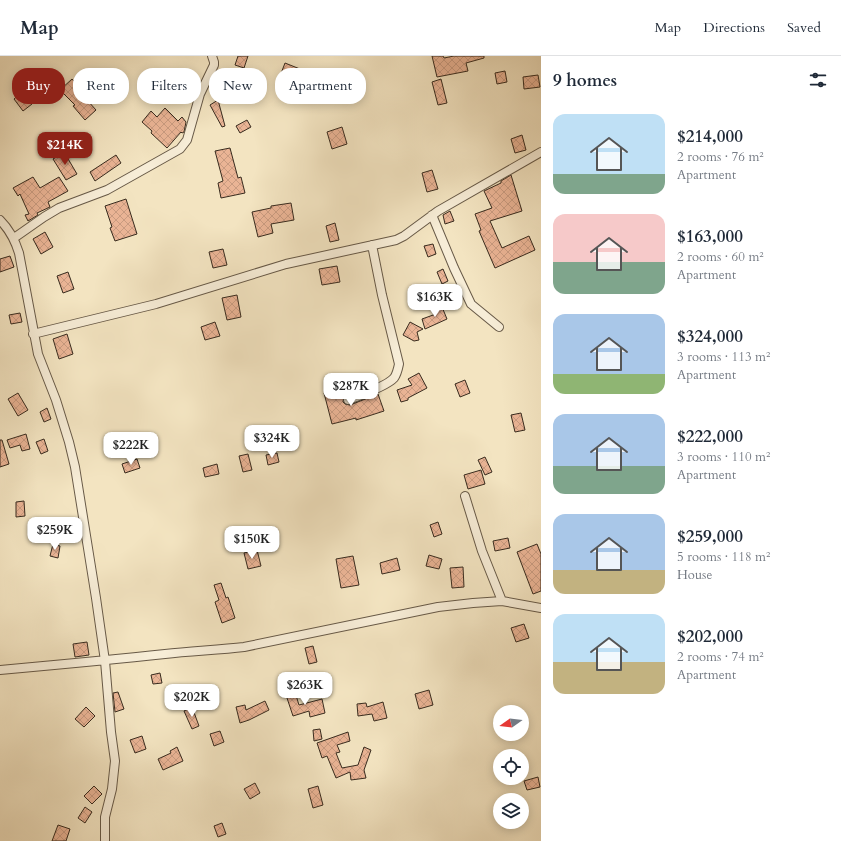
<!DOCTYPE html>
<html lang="en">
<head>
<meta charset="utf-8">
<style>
  body { margin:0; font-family:Cardo,serif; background:#f6f6f7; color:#1f2937; height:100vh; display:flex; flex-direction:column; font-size:15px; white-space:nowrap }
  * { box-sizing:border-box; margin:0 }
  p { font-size:13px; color:#747a83 }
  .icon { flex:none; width:22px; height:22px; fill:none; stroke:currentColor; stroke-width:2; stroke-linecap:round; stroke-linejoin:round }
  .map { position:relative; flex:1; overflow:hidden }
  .side { display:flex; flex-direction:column; background:#fff; width:300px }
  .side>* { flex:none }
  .top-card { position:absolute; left:12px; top:12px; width:380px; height:36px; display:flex; gap:8px }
  .needle { width:26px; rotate:256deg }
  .tools { position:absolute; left:493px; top:649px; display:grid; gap:8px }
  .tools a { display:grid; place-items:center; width:36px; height:36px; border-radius:50%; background:#fff; box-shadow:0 2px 10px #0003; font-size:20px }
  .price { position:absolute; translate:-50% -34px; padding:0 9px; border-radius:8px; background:#fff; color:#222; font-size:13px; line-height:26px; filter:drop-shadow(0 1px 2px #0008) }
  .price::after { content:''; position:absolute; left:50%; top:24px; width:12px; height:9px; margin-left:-6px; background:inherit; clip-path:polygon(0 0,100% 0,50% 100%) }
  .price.selected { background:#8f2418; color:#fff }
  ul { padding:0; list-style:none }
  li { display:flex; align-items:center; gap:12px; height:100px; padding:0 12px }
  li span { display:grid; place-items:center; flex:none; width:112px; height:80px; border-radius:12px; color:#555 }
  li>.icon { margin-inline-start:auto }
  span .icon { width:48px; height:48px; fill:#fffc; stroke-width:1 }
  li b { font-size:17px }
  h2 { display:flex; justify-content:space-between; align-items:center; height:48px; padding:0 12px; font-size:17px }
  .chip { padding:0 14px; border-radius:16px; background:#fff; box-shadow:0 2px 10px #0003; font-size:14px; line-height:36px }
  .chip.selected { background:#8f2418; color:#fff }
  header { display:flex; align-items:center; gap:24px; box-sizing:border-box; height:56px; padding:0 20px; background:#fff; border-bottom:1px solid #e0e1e3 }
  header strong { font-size:19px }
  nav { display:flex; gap:22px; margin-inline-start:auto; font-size:14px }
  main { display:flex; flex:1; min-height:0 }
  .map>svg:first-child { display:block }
  .building { fill:url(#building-cross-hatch); stroke:#382b1e }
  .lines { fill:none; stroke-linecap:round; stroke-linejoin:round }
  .minor-casing { stroke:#675947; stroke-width:10 }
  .minor { stroke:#f7edd7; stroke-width:8 }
</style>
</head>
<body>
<header>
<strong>Map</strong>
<nav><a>Map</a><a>Directions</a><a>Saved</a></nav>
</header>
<main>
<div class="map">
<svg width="541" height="785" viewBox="0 0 541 785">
  <defs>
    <pattern id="building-cross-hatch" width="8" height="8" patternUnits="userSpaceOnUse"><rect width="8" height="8" fill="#eab495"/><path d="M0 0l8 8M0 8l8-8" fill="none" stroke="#c99b80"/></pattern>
  </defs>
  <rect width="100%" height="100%" fill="#f3e4c1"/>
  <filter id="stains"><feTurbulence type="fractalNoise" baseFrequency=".005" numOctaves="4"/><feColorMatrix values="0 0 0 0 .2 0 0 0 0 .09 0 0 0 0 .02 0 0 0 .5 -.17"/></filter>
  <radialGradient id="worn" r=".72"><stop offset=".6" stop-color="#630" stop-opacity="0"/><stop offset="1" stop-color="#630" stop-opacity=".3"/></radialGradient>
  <path class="building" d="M238,0h10l-4,12 -9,-3z
    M432,0h11l1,2 10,-2h30v2l-18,5 2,8 -31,6z
    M285,7l15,6 -5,13 -15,-6z
    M505,15l2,11 -10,2 -2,-11z
    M538,19l2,12 -16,2 -1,-12z
    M255,20l9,11 -9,8 -10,-10z
    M72,23l10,10 -3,2 17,19 -11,10 -12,-14 2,-1 -15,-15z
    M441,23l6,24 -9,2 -6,-23z
    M22,36l10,12 -9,7 -9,-12z
    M218,44l7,26 -3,1 -12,-22z
    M165,52l13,13 4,-4 4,5 -2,10 -2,1 -1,-1 -14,16 -16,-15 1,-2 -10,-9 9,-11 6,6z
    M247,64l4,7 -11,6 -4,-7z
    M342,71l5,17 -15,5 -5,-17z
    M522,79l4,15 -11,3 -4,-14z
    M230,92l8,30 3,-1 4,16 -24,5 -3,-15 5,-2 -8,-30z
    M64,96l13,22 -11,6 -13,-21z
    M116,99l5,8 -26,18 -5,-9z
    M432,114l6,19 -11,3 -5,-19z
    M511,119l11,36 -32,10 12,27 27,-12 6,14 -40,18 -16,-37 2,-1 -6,-16 17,-6 -8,-17 17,-8v-2z
    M33,121l7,11 19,-11 9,14 -20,11 2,5 -13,6 1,2 -10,6 -3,-6 4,-1 -9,-20 -2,2 -5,-8z
    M126,143l11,35 -22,7 -5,-13 2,-1 -7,-21z
    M291,147l3,17 -23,4 2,9 -15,4 -6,-25 19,-4v-2z
    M450,155l4,10 -9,3 -2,-9z
    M335,167l4,17 -9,2 -4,-16z
    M45,176l8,15 -12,7 -8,-15z
    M433,188l3,10 -8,3 -4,-11z
    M223,193l4,16 -14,3 -4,-16z
    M10,200l4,11 -14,5v-13z
    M337,210l3,16 -18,3 -3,-16z
    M443,213l5,12 -6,3 -5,-12z
    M68,216l6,17 -11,4 -6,-17z
    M237,239l4,22 -14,3 -5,-22z
    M442,251l5,12 -22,10 -3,-10 14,-5 -2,-4z
    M20,257l2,9 -11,2 -2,-9z
    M215,266l5,14 -15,4 -4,-13z
    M410,266l13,7 -6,3 2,8 -5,1 -11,-6z
    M67,278l6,20 -14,5 -6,-20z
    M419,317l8,15 -19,10v2l-7,2 -4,-12 15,-5 -4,-6z
    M465,324l5,13 -10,4 -5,-13z
    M343,333l1,7 -1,6 2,2 5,1 28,-11 6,17 -28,9v-2l-24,6 -8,-31z
    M18,337l10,17 -10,6 -10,-17z
    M47,352l4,11 -7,3 -4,-10z
    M521,357l4,17 -10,2 -4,-17z
    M26,378l4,15 -8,2 -2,-6 -10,3 -3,-8z
    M44,383l4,12 -7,3 -5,-12z
    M0,384h2l7,24 -9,3z
    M277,397l2,9 -11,3 -2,-10z
    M248,398l4,16 -9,2 -4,-16z
    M485,401l7,15 -7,3 -7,-15z
    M137,403l3,9 -15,5 -3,-9z
    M217,408l2,10 -14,3 -2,-9z
    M481,414l4,14 -17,5 -4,-14z
    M24,445l1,15 -9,1v-15z
    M438,466l4,12 -8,3 -4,-12z
    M508,482l2,10 -15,3 -2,-10z
    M53,488l7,2 -2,12 -8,-2z
    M537,488l4,10v37l-8,3 -16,-42z
    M257,494l4,16 -13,3 -4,-16z
    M429,499l13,4 -3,10 -13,-3z
    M353,500l6,29 -18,3 -5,-29z
    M397,502l3,12 -18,4 -2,-11z
    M463,511l1,20 -12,1 -2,-20z
    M221,527l5,15 2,-1 7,21 -13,5 -7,-21 4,-2 -5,-15z
    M524,568l5,14 -13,4 -5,-14z
    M87,586l2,13 -14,2 -2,-13z
    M313,590l4,16 -8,2 -4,-16z
    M160,617l2,10 -9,1 -2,-9z
    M429,634l4,15 -14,4 -4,-15z
    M118,636l6,17 -9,3 -2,-19z
    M295,636l4,13 23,-6 3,14 -15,4 -1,-6 -16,5 -7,-21z
    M265,645l4,9 -20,10 -9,3 -4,-16 9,-2 1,5z
    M383,646l4,16 -13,3 -2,-7 -14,2 -1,-12 9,-1 1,4z
    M86,651l9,9 -11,11 -9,-8z
    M192,651l7,19 -7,3 -8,-18z
    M320,673l2,10 -8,2 -1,-11z
    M220,675l4,11 -10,4 -4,-12z
    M348,676l2,9 -13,4 3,7 -4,1 6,15 16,-3 6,-18 7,3 -7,20 2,8 -15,2 -1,-8 -14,6 -9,-22 -5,2 -5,-15z
    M142,680l4,13 -11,4 -5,-13z
    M177,691l6,14 -20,9 -5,-11 13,-6 -1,-2z
    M538,721l2,10 -13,3 -3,-9z
    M255,727l5,10 -10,6 -6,-10z
    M94,730l8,8 -10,10 -8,-8z
    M318,730l5,19 -10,3 -5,-19z
    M85,751l7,5 -7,11 -7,-5z
    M222,767l4,11 -8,3 -4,-11z
    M58,769l12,4 -4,12h-14z"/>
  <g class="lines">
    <g class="minor-casing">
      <path id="minor" d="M432,159l22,53 17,36 28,23
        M0,164c10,10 15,20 19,33l19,101 18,46 13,42 6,25 21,131 9,63 6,71 4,29 -3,28 -7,28v24
        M14,182l30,-21 15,-9 48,-18 73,-41 7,-9 13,-46 14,-29v-3l-2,-6
        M33,278l123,-30 130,-40 110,-24 8,-4 34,-25 103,-59
        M348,344c11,-4 39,-14 46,-22 3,-4 4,-9 5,-14l-17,-69 -10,-50
        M465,440l17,55 20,50
        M0,614c55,-5 110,-10 165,-16 26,-3 53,-4 79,-7l194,-40 35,-4 29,-2 39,7"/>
    </g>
    <use href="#minor" class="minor"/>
  </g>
  <rect width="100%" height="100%" filter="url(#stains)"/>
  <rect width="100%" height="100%" fill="url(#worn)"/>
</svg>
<div class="tools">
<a><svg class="needle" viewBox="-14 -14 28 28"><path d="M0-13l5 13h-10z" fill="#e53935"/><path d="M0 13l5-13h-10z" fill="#747a83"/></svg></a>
<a><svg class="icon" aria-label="locate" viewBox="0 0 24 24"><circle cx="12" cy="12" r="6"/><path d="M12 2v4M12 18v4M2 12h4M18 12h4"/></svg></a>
<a><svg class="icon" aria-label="layers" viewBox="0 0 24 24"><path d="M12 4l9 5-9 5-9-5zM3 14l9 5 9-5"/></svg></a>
</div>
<b class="price selected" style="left:65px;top:110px">$214K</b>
<b class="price" style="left:435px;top:262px">$163K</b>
<b class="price" style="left:351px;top:351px">$287K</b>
<b class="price" style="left:272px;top:403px">$324K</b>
<b class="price" style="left:131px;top:410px">$222K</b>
<b class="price" style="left:55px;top:495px">$259K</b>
<b class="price" style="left:252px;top:504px">$150K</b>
<b class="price" style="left:305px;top:650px">$263K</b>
<b class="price" style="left:192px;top:662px">$202K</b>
<div class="top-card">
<a class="chip selected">Buy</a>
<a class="chip">Rent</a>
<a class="chip">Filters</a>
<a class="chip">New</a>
<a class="chip">Apartment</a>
</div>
</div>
<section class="side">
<h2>9 homes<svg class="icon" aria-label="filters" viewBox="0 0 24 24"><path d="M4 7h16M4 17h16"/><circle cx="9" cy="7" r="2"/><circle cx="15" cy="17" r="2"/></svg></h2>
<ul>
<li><span style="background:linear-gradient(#bfe0f5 75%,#7fa58c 0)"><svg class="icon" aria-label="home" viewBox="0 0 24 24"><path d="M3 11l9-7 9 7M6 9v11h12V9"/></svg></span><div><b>$214,000</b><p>2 rooms · 76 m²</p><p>Apartment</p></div></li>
<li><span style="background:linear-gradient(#f6c9c9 60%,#7fa58c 0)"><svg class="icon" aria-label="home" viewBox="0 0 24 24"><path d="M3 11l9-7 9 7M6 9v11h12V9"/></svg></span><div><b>$163,000</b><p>2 rooms · 60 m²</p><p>Apartment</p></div></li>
<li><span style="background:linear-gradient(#a9c7e8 75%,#8fb573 0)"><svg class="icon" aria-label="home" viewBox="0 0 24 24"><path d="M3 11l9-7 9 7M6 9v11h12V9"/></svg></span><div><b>$324,000</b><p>3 rooms · 113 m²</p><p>Apartment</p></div></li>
<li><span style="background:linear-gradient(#a9c7e8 65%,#7fa58c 0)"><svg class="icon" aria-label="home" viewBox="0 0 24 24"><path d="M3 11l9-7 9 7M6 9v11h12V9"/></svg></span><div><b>$222,000</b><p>3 rooms · 110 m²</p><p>Apartment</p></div></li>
<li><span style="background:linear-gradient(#a9c7e8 70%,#c2b280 0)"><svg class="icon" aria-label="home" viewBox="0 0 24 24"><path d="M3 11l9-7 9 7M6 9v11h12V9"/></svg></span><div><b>$259,000</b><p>5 rooms · 118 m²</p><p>House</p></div></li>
<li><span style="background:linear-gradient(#bfe0f5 60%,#c2b280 0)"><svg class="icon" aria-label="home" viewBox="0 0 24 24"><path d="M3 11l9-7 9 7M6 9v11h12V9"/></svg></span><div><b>$202,000</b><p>2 rooms · 74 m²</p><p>Apartment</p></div></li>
</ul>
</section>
</main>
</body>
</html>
